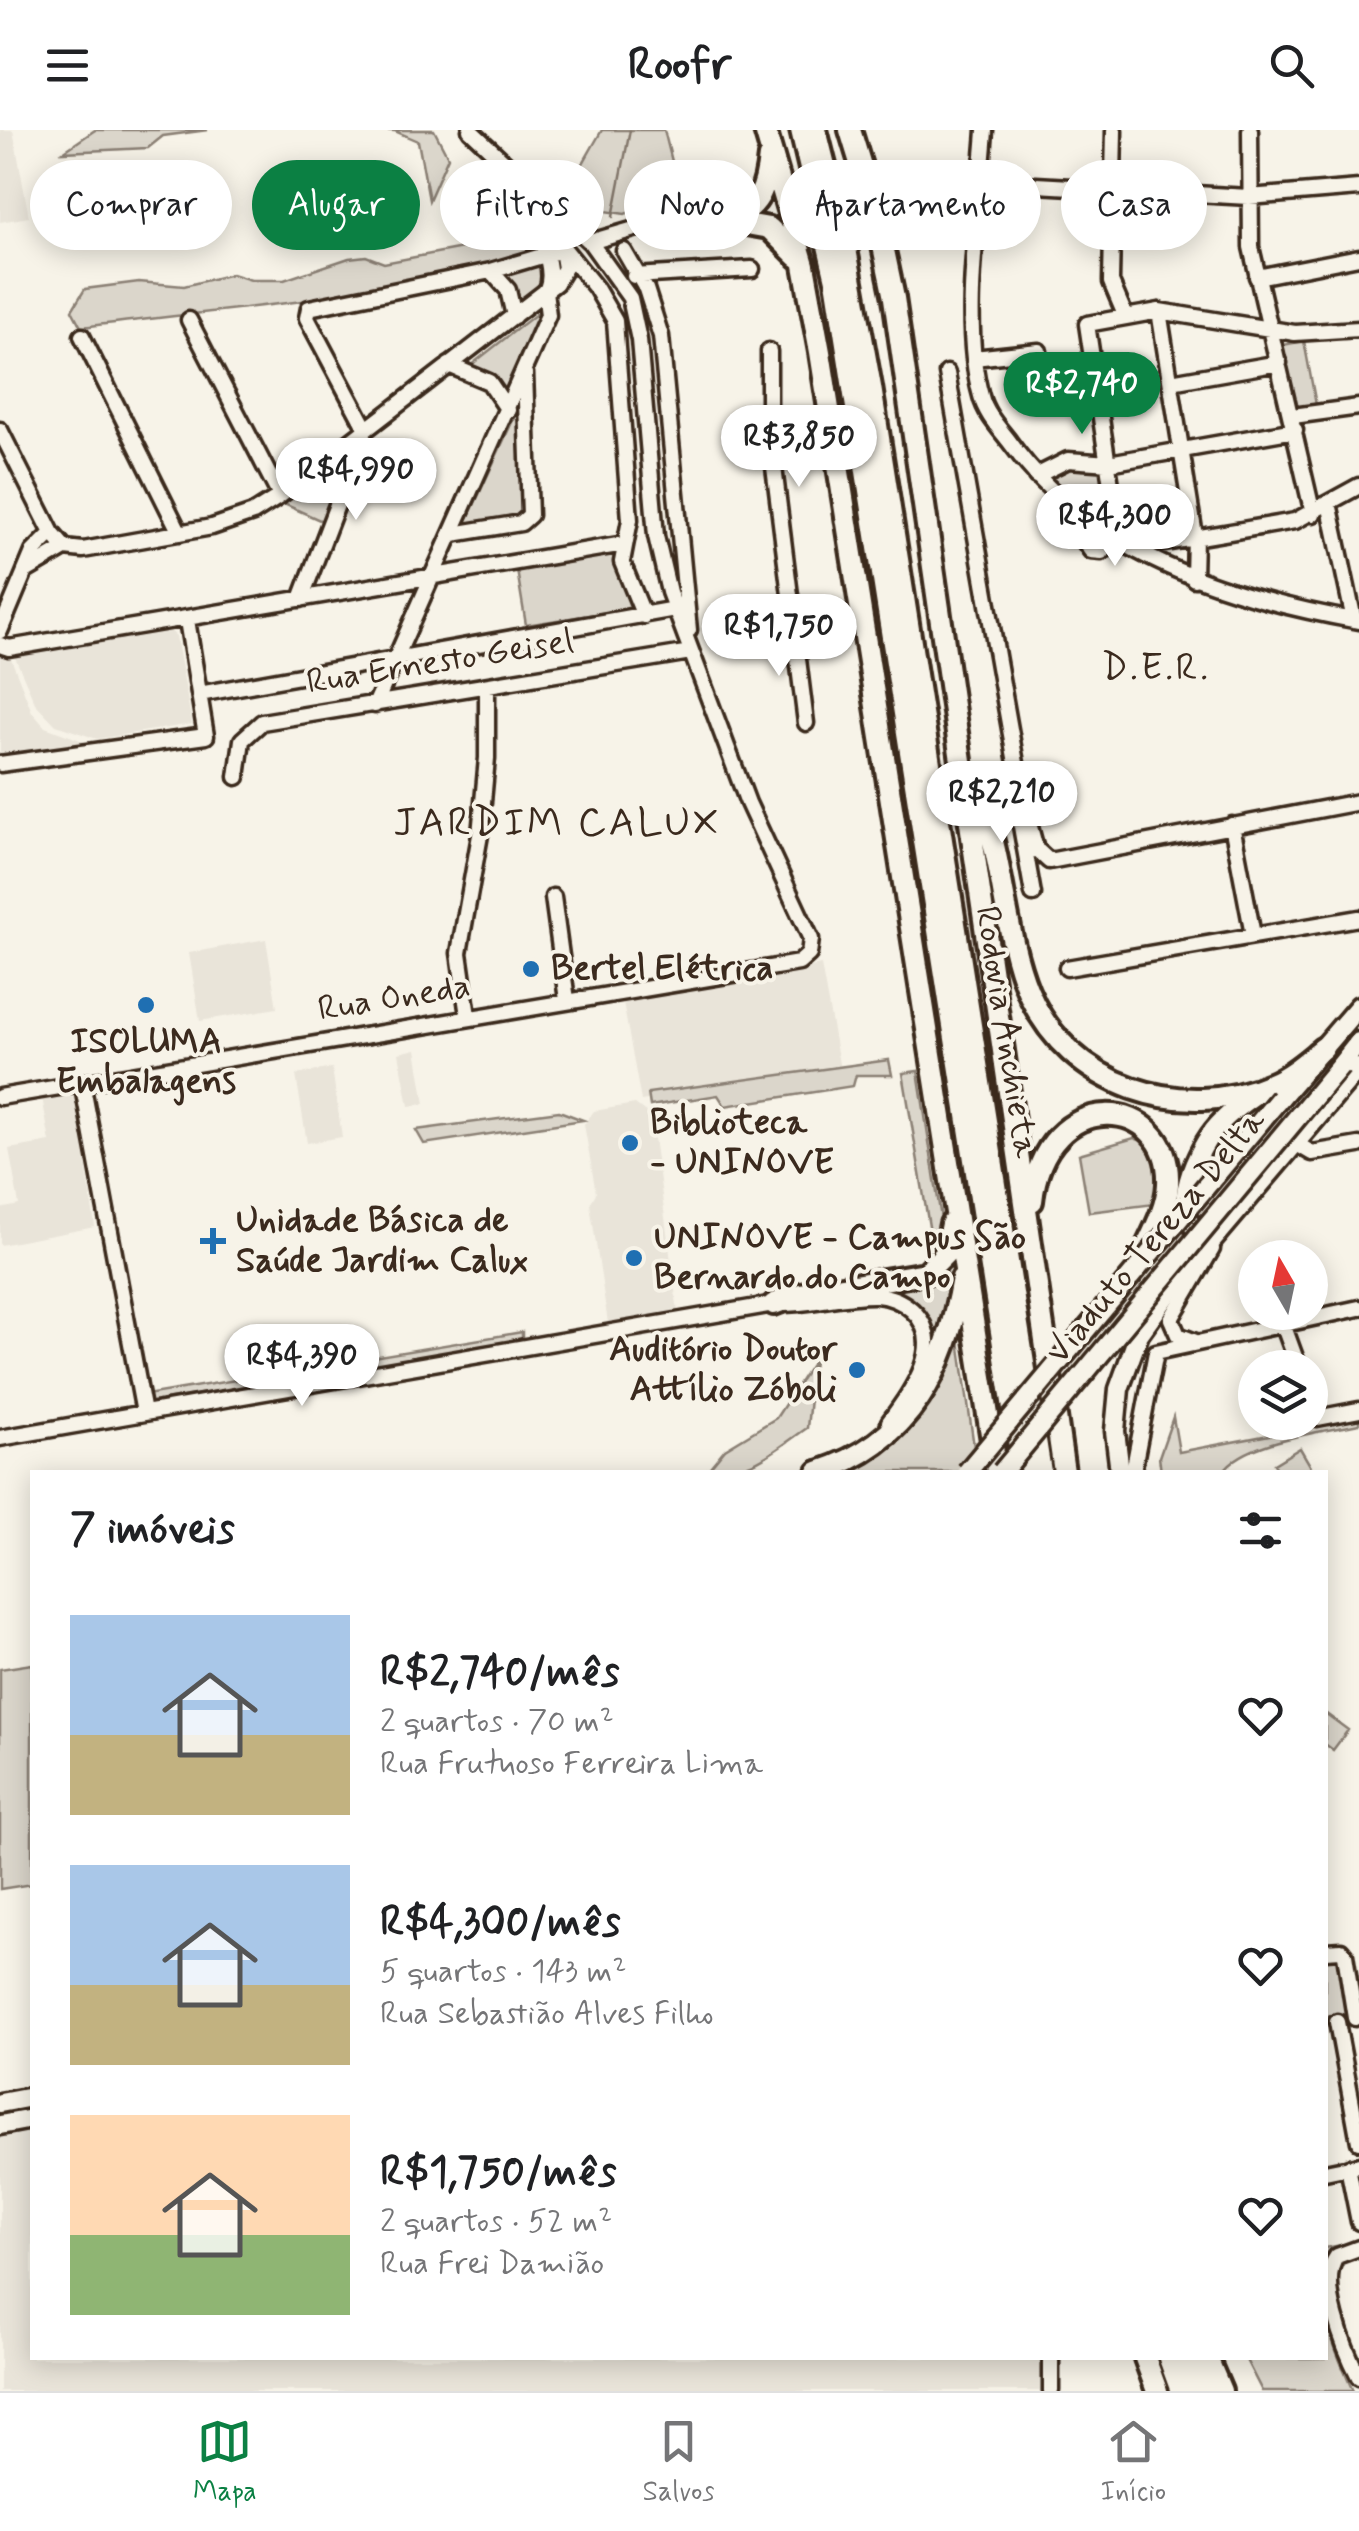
<!DOCTYPE html>
<html lang="pt">
<head>
<meta charset="utf-8">
<style>
  body { margin:0; font-family:Mynerve,sans-serif; background:#f6f6f6; color:#202124; height:100vh; display:flex; flex-direction:column; font-size:38px; white-space:nowrap }
  * { box-sizing:border-box; margin:0 }
  p { font-size:32px; color:#757577 }
  .icon { flex:none; width:55px; height:55px; fill:none; stroke:currentColor; stroke-width:2; stroke-linecap:round; stroke-linejoin:round }
  .map { position:relative; flex:1; overflow:hidden }
  .drawer { position:absolute; left:30px; top:1340px; width:1298px; height:890px; display:flex; flex-direction:column; background:#fff; border-radius:0px; box-shadow:0 5px 25px #0003 }
  .drawer>* { flex:none }
  .guide { position:absolute; left:30px; top:30px; width:1300px; height:90px; display:flex; gap:20px }
  .needle { width:65px; rotate:351deg }
  .buttons { position:absolute; left:1238px; top:1110px; display:grid; gap:20px }
  .buttons a { display:grid; place-items:center; width:90px; height:90px; border-radius:50%; background:#fff; box-shadow:0 5px 25px #0003; font-size:50px }
  .price { position:absolute; translate:-50% -85px; padding:0 22px; border-radius:35px; background:#fff; color:#222; font-size:32px; line-height:65px; filter:drop-shadow(0 2px 5px #0008) }
  .price::after { content:''; position:absolute; left:50%; top:60px; width:30px; height:22px; margin-left:-15px; background:inherit; clip-path:polygon(0 0,100% 0,50% 100%) }
  .price.active { background:#0b8043; color:#fff }
  ul { padding:0; list-style:none }
  li { display:flex; align-items:center; gap:30px; height:250px; padding:0 40px }
  li span { display:grid; place-items:center; flex:none; width:280px; height:200px; border-radius:0px; color:#555 }
  li>.icon { margin-inline-start:auto }
  span .icon { width:120px; height:120px; fill:#fffc; stroke-width:1 }
  li b { font-size:42px }
  h2 { display:flex; justify-content:space-between; align-items:center; height:120px; padding:0 40px; font-size:42px }
  .chip { padding:0 35px; border-radius:45px; background:#fff; box-shadow:0 5px 25px #0003; font-size:35px; line-height:90px }
  .chip.active { background:#0b8043; color:#fff }
  header { display:flex; justify-content:space-between; align-items:center; height:130px; padding:0 40px; background:#fff; font-size:45px; font-weight:700 }
  .dock { display:flex; justify-content:space-around; align-items:center; height:140px; border-top:2px solid #e0e0e0; background:#fff; font-size:28px; color:#757577 }
  .dock a { display:grid; justify-items:center; gap:5px }
  .dock .active { color:#0b8043 }
  .map>svg:first-child { display:block }
  .built { fill:#e9e4d9 }
  .green { fill:#dbd6cb; stroke:#8b8074; stroke-width:2.5 }
  .lines { fill:none; stroke-linecap:round; stroke-linejoin:round }
  .stream { stroke:#84786c; stroke-width:2.5 }
  .minor-casing { stroke:#3b2a1e; stroke-width:21 }
  .major-casing { stroke:#3b2a1e; stroke-width:25 }
  .highway-casing { stroke:#3b2a1e; stroke-width:28 }
  .minor { stroke:#f7f3e8; stroke-width:14 }
  .major { stroke:#f7f3e8; stroke-width:18 }
  .highway { stroke:#f7f3e8; stroke-width:20 }
  .major-bridge-casing { stroke:#3b2a1e; stroke-width:25; stroke-linecap:butt }
  .major-bridge { stroke:#f7f3e8; stroke-width:18 }
  .poi-dot { fill:#1f6fb2; stroke:#f7f3e8; stroke-width:4 }
  .labels { text-anchor:middle; dominant-baseline:central; stroke-width:8; stroke-linejoin:round; paint-order:stroke }
  .street-label { font-size:35px; fill:#3b2a1e; stroke:#f7f3e8 }
  .poi-label { font-size:35px; font-weight:bold; fill:#3b2a1e; stroke:#f7f3e8; text-anchor:start }
  .neighbourhood-label { font-size:38px; letter-spacing:2.5px; fill:#3b2a1e; stroke:#f7f3e8 }
  .quarter-label { font-size:40px; letter-spacing:2.5px; fill:#3b2a1e; stroke:#f7f3e8 }
</style>
</head>
<body>
<header><svg class="icon" aria-label="menu" viewBox="0 0 24 24"><path d="M4 6h16M4 12h16M4 18h16"/></svg>Roofr<svg class="icon" aria-label="search" viewBox="0 0 24 24"><circle cx="10" cy="10" r="6"/><path d="M15 15l6 6"/></svg></header>
<div class="map">
<svg width="1359" height="2261" viewBox="0 0 1359 2261">
  <rect width="100%" height="100%" fill="#f7f3e8"/>
  <filter id="ink" filterUnits="userSpaceOnUse"><feTurbulence type="fractalNoise" baseFrequency=".01" numOctaves="2"/><feDisplacementMap in="SourceGraphic" scale="20" xChannelSelector="R" yChannelSelector="G"/><feConvolveMatrix kernelMatrix="1 2 1 2 8 2 1 2 1" color-interpolation-filters="sRGB"/></filter>
  <g filter="url(#ink)">
    <path class="built" d="M0,0h13l16,87 -29,5z
      M169,500l7,6 16,88 -95,15 -41,-14 -21,-22 -21,-48z
      M10,526l22,56 13,15 41,15 -86,13v-98z
      M266,809l11,69 -77,13 -11,-68z
      M821,835l19,104 -199,32 -18,-99z
      M416,919l9,55 -16,2 -10,-53z
      M332,938l10,69 -35,6 -11,-68z
      M71,962l6,6 18,129 -95,18v-36l19,-4 -10,-56 41,-7 -8,-45z
      M635,974l16,12 27,196 -70,11 -18,-119 6,-11 -12,-69 10,-13z
      M32,1998v230h1008l2,33h-1042v-255z"/>
    <path class="green" d="M95,0h113l-45,6 -15,12 -85,4z
      M371,0h63l14,27 -19,43 -11,-59 -23,-10z
      M602,0h62l16,63 -55,21 -40,-6 -16,-20z
      M515,81l23,40c-133,48 -315,57 -457,76l-9,-17 13,-21 54,-7 45,4 48,-12 19,6h33l65,-22 17,-2 18,7 94,-18z
      M542,130l6,15 -7,13 -22,14 -14,-29z
      M540,181l1,3 -33,80 -16,-18 -21,-11z
      M1304,211l12,64 -21,4 -12,-64z
      M518,279l6,101 -8,8 -51,7z
      M1073,335l30,5 6,44 -38,-17 -24,-21z
      M340,336l3,5 -21,50 -38,-17z
      M617,423l7,34 8,14 -5,8 -101,16 -9,-55z
      M889,930l3,15h-36l-3,11 -128,20 -7,-11 -68,11 -2,-13z
      M918,941l27,173 -11,12 -31,-183z
      M559,981l24,9 -159,24 -8,-14z
      M1134,1008l11,4 12,25 -2,37 -66,8 -10,-58z
      M947,1138l1,37 -14,46c-2,-36 -17,-53 -51,-65l51,-9z
      M522,1202v8l-375,63 -1,-8z
      M958,1203l17,121 -17,18h-120l23,-11z
      M814,1230l-7,68c-36,25 -55,45 -101,44l19,-23 51,-31z
      M1173,1287l6,35 180,-34v6c-37,8 -116,17 -136,48h-62l-2,-15z
      M1300,1318l14,24h-35l-5,-8z
      M32,1534v220l-32,5v-220z
      M1325,1583l23,17 -15,20 -8,-6z
      M1340,1826l10,57 -25,3v-57z
      M1341,2115c-34,42 -8,103 12,146h-91l-17,-33h80v-110z"/>
    <g class="lines">
      <path class="stream" d="M613,87l17,-87"/>
      <g class="minor-casing">
        <path id="minor" d="M985,0c-5,79 -25,192 -4,266 4,17 18,32 28,45 80,113 219,157 350,180
          M1114,0l-3,152 14,33
          M1250,0l1,117 62,267
          M506,42c17,23 53,91 41,117
          M982,52l267,15 110,-9
          M535,60l-3,17 4,7 60,74 19,33 15,199 -8,42 22,54
          M590,112l65,-19 63,-4
          M624,121l22,38 15,47 28,294
          M491,141l17,19 6,26
          M634,146l118,-7
          M1257,147l102,-20
          M1159,181l36,225 -1,43
          M189,190l91,176
          M82,206l98,197
          M769,221v76l37,296
          M974,228l65,-7
          M449,235l40,17 19,28
          M947,243l75,424 -3,18 14,79
          M1171,252l108,-19
          M1293,286l66,-9
          M366,299l-59,-111 2,-10 182,-37 71,-21
          M0,300l52,103 13,15 18,2 129,-23 41,-14 27,-17 276,-213 9,-15 -3,-18
          M1036,346l32,-16 41,3 186,-33
          M1329,373l25,117
          M1059,375l32,46 11,1 17,-13
          M453,404l68,-11 9,-8 -5,-142
          M1119,409l-32,-215 72,-13 136,22 64,-4
          M1135,418l160,-27 64,-35
          M26,441l39,-23
          M301,469l65,-170
          M0,501l33,-79 19,-19
          M0,515l9,3 615,-104
          M199,564l476,-85
          M375,575l173,-390 -3,-24
          M0,634l206,-28 -19,-116
          M237,647l5,-37 20,-18 429,-70
          M1022,667l14,52 13,12 310,-59
          M1232,695l21,110
          M553,767l14,103
          M1067,838l292,-50
          M468,886l-9,-63 21,-118 7,-77v-72
          M82,952l62,331
          M0,967l799,-134 10,-9 2,-15 -63,-136 -79,-211 -13,-56 -17,-196 -9,-42 -40,-56 -120,-112
          M1295,1013l17,10 47,-8
          M1283,1194l16,44
          M1196,1212l-18,-7 -7,-16 41,-70
          M1310,1268l7,20 42,-8
          M0,1308l774,-134c34,2 67,-10 102,-9 13,1 26,6 36,15 36,33 -1,82 -23,112
          M1133,1342l23,-120 203,-44
          M1325,1821l16,-1 4,5 10,63
          M1337,1892l22,120
          M1348,2037l11,55
          M1325,2042l34,-7
          M1359,2118l-22,8c-20,26 8,94 22,121
          M1051,2261v-33"/>
      </g>
      <g class="major-casing">
        <path id="major" d="M1340,936l19,-24
          M1280,968l79,-92
          M1213,1105c-52,-8 -18,-81 1,-105 13,-16 31,-29 48,-40
          M1120,1342l-5,-41 4,-42 20,-55 33,-46 187,-220
          M0,1973l32,-6
          M0,1995l32,-6"/>
      </g>
      <g class="highway-casing">
        <path id="highway" d="M765,0l39,135 16,87 177,1120
          M801,0l35,150 187,1192
          M816,0l30,119 25,138 170,1085
          M850,0l28,92 16,76 170,1174
          M728,88c32,-8 38,-31 41,-61
          M718,89l51,9 29,29
          M979,668c25,59 24,132 49,193 40,96 154,132 245,92 19,-8 35,-23 50,-35
          M1032,1071c12,-117 140,-107 136,-17 -1,27 -19,55 -29,79
          M774,1174l26,-10 126,-21 19,-19 6,-30
          M818,1342c93,-29 129,-104 144,-194
          M1145,2228l12,33
          M1169,2228l12,33
          M1188,2228l12,33
          M1207,2228l14,33"/>
      </g>
      <use href="#minor" class="minor"/>
      <use href="#major" class="major"/>
      <use href="#highway" class="highway"/>
      <g class="major-bridge-casing">
        <path id="major-bridge" d="M967,1342l313,-374
          M1002,1342l338,-406"/>
      </g>
      <use href="#major-bridge" class="major-bridge"/>
    </g>
  </g>
  <g class="poi-dot">
    <circle cx="531" cy="839" r="10"/>
    <circle cx="146" cy="875" r="10"/>
    <circle cx="630" cy="1013" r="10"/>
    <path d="M208 1096h10v10h10v10h-10v10h-10v-10h-10v-10h10z"/>
    <circle cx="634" cy="1128" r="10"/>
    <circle cx="857" cy="1240" r="10"/>
  </g>
  <g class="labels">
    <g class="street-label">
      <text transform="translate(440 532) rotate(-9)">Rua Ernesto Geisel</text>
      <text transform="translate(394 868) rotate(-9)">Rua Oneda</text>
      <text transform="translate(1006 902) rotate(81)">Rodovia Anchieta</text>
      <text transform="translate(1156 1107) rotate(-50)">Viaduto Tereza Delta</text>
    </g>
    <g class="poi-label">
      <text x="551" y="839">Bertel Elétrica</text>
      <text x="146" y="912" text-anchor="middle">ISOLUMA<tspan x="146" dy="40">Embalagens</tspan></text>
      <text x="650" y="993">Biblioteca<tspan x="650" dy="40">- UNINOVE</tspan></text>
      <text x="236" y="1091">Unidade Básica de<tspan x="236" dy="40">Saúde Jardim Calux</tspan></text>
      <text x="654" y="1108">UNINOVE - Campus São<tspan x="654" dy="40">Bernardo do Campo</tspan></text>
      <text x="837" y="1220" text-anchor="end">Auditório Doutor<tspan x="837" dy="40">Attílio Zóboli</tspan></text>
    </g>
    <g class="neighbourhood-label">
      <text x="1156" y="538">D.E.R.</text>
    </g>
    <g class="quarter-label">
      <text x="557" y="694">JARDIM CALUX</text>
    </g>
  </g>
</svg>
<div class="buttons">
<a><svg class="needle" viewBox="-14 -14 28 28"><path d="M0-13l5 13h-10z" fill="#e53935"/><path d="M0 13l5-13h-10z" fill="#757577"/></svg></a>
<a><svg class="icon" aria-label="layers" viewBox="0 0 24 24"><path d="M12 4l9 5-9 5-9-5zM3 14l9 5 9-5"/></svg></a>
</div>
<b class="price active" style="left:1082px;top:307px">R$2,740</b>
<b class="price" style="left:799px;top:360px">R$3,850</b>
<b class="price" style="left:356px;top:393px">R$4,990</b>
<b class="price" style="left:1115px;top:439px">R$4,300</b>
<b class="price" style="left:779px;top:549px">R$1,750</b>
<b class="price" style="left:1002px;top:716px">R$2,210</b>
<b class="price" style="left:302px;top:1279px">R$4,390</b>
<div class="guide">
<a class="chip">Comprar</a>
<a class="chip active">Alugar</a>
<a class="chip">Filtros</a>
<a class="chip">Novo</a>
<a class="chip">Apartamento</a>
<a class="chip">Casa</a>
</div>
<section class="drawer">
<h2>7 imóveis<svg class="icon" aria-label="filters" viewBox="0 0 24 24"><path d="M4 7h16M4 17h16"/><circle cx="9" cy="7" r="2"/><circle cx="15" cy="17" r="2"/></svg></h2>
<ul>
<li><span style="background:linear-gradient(#a9c7e8 60%,#c2b280 0)"><svg class="icon" aria-label="home" viewBox="0 0 24 24"><path d="M3 11l9-7 9 7M6 9v11h12V9"/></svg></span><div><b>R$2,740/mês</b><p>2 quartos · 70 m²</p><p>Rua Frutuoso Ferreira Lima</p></div><svg class="icon" aria-label="heart" viewBox="0 0 24 24"><path d="M12 20l-8-8c-3-5 5-10 8-4 3-6 11-1 8 4z"/></svg></li>
<li><span style="background:linear-gradient(#a9c7e8 60%,#c2b280 0)"><svg class="icon" aria-label="home" viewBox="0 0 24 24"><path d="M3 11l9-7 9 7M6 9v11h12V9"/></svg></span><div><b>R$4,300/mês</b><p>5 quartos · 143 m²</p><p>Rua Sebastião Alves Filho</p></div><svg class="icon" aria-label="heart" viewBox="0 0 24 24"><path d="M12 20l-8-8c-3-5 5-10 8-4 3-6 11-1 8 4z"/></svg></li>
<li><span style="background:linear-gradient(#ffd9b3 60%,#8fb573 0)"><svg class="icon" aria-label="home" viewBox="0 0 24 24"><path d="M3 11l9-7 9 7M6 9v11h12V9"/></svg></span><div><b>R$1,750/mês</b><p>2 quartos · 52 m²</p><p>Rua Frei Damião</p></div><svg class="icon" aria-label="heart" viewBox="0 0 24 24"><path d="M12 20l-8-8c-3-5 5-10 8-4 3-6 11-1 8 4z"/></svg></li>
</ul>
</section>
</div>
<nav class="dock">
<a class="active"><svg class="icon" aria-label="map" viewBox="0 0 24 24"><path d="M3 6l6-2 6 2 6-2v14l-6 2-6-2-6 2zM9 4v14M15 6v14"/></svg>Mapa</a>
<a><svg class="icon" aria-label="saved" viewBox="0 0 24 24"><path d="M7 4h10v16l-5-4-5 4z"/></svg>Salvos</a>
<a><svg class="icon" aria-label="home" viewBox="0 0 24 24"><path d="M3 11l9-7 9 7M6 9v11h12V9"/></svg>Início</a>
</nav>
</body>
</html>
